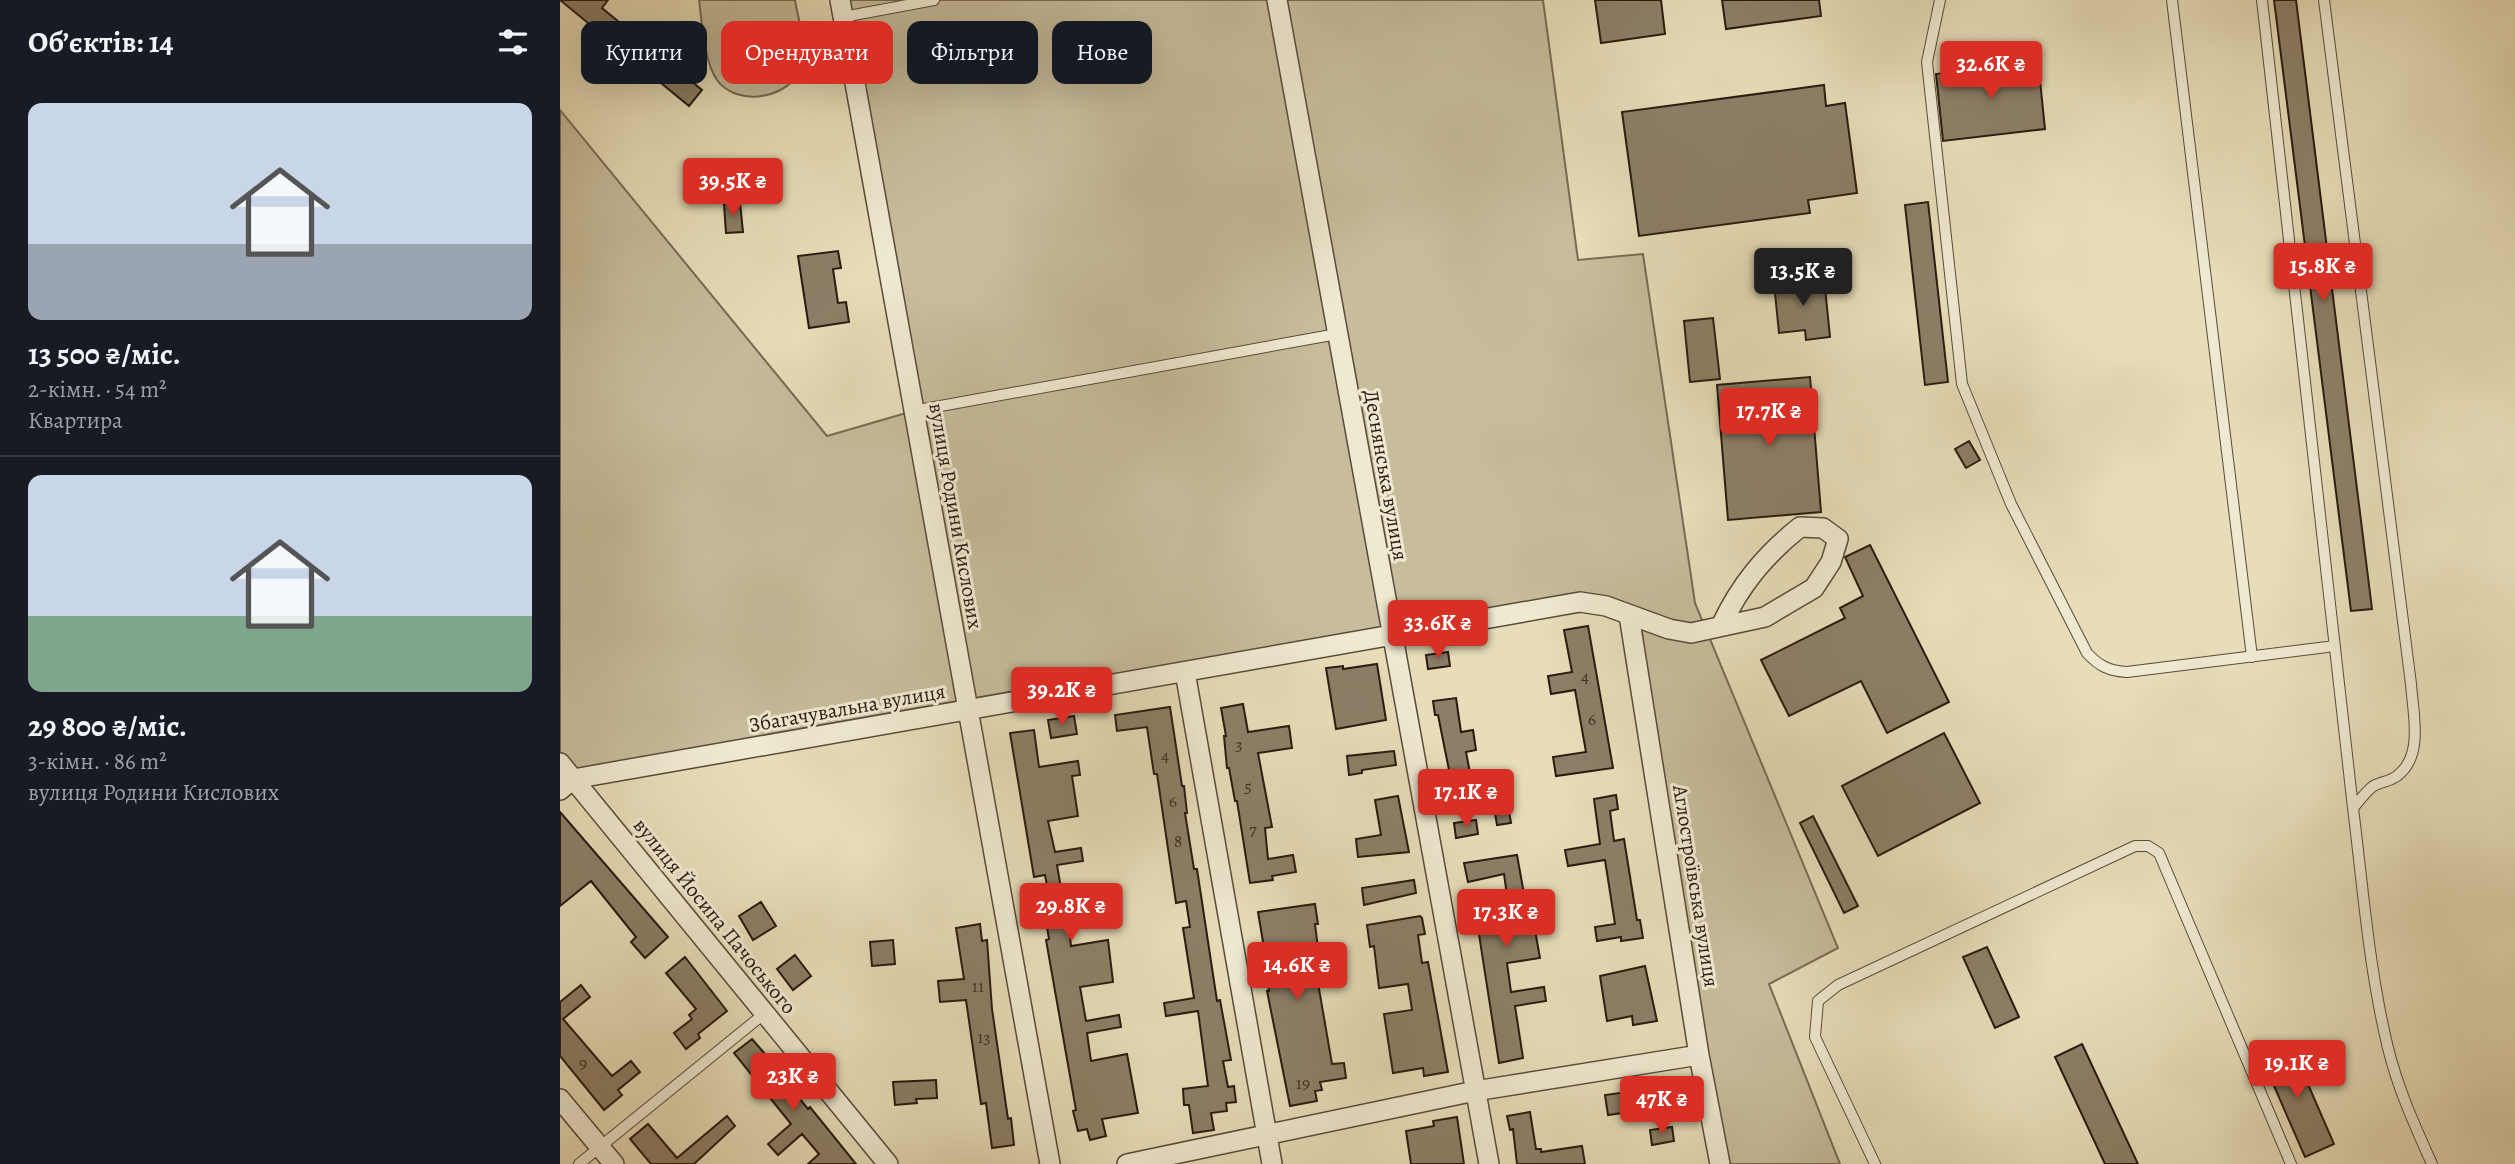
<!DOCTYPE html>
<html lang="uk">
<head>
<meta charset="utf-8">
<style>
  body { margin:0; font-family:Alegreya,serif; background:#242831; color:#f1f3f6; height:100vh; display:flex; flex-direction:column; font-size:26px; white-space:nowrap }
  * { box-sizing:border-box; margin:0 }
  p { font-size:23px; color:#9ea1a6 }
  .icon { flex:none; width:38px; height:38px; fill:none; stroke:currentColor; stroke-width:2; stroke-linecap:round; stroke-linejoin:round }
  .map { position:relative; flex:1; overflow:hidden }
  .details { display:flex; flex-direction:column; background:#171b24; width:560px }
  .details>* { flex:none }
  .banner { position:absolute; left:21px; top:21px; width:665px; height:63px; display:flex; gap:14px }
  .price { position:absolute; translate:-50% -60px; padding:0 16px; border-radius:7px; background:#d93025; color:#fff; font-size:23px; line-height:46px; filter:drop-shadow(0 2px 4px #0008) }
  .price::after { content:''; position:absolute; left:50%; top:42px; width:21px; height:16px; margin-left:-10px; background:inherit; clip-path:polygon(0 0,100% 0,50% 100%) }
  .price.active { background:#222; color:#fff }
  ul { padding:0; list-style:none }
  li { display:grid; align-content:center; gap:14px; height:371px; padding:0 28px }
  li+li { border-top:2px solid #363941 }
  li span { display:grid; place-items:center; height:217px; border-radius:14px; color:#555 }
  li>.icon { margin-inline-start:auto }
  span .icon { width:126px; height:126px; fill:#fffc; stroke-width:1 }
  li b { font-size:30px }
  h2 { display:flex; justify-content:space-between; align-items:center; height:84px; padding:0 28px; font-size:30px }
  .pill { padding:0 24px; border-radius:14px; background:#171b24; box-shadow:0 7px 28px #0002; font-size:24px; line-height:63px }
  .pill.active { background:#d93025; color:#fff }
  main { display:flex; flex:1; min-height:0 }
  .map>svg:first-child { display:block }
  .green { fill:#c7bc9b; stroke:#786b56; stroke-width:2 }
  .building { fill:#8c7f67; stroke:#291a10; stroke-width:2 }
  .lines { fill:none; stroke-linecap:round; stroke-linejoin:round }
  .lane-casing { stroke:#584b3a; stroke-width:12 }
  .street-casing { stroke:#584b3a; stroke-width:22 }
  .lane { stroke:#efe9d1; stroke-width:10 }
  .street { stroke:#efe9d1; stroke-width:19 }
  .labels { text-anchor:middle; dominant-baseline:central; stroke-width:6; stroke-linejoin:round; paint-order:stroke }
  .number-label { font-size:18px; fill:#423326 }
  .street-label { font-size:21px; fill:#291a10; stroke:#efe9d1 }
</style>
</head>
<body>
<main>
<section class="details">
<h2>Об’єктів: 14<svg class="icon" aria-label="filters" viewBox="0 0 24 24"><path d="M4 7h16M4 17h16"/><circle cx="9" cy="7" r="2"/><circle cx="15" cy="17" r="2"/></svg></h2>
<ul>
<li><span style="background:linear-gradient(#c9d6e8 65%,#9aa5b1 0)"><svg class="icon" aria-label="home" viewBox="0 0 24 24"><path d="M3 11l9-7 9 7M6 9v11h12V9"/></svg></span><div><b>13 500 ₴/міс.</b><p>2-кімн. · 54 m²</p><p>Квартира</p></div></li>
<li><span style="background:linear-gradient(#c9d6e8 65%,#7fa58c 0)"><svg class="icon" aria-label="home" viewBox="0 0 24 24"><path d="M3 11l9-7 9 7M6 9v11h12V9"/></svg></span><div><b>29 800 ₴/міс.</b><p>3-кімн. · 86 m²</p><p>вулиця Родини Кислових</p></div></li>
</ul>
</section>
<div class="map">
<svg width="1955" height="1164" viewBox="0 0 1955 1164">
  <rect width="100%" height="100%" fill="#e7ddb8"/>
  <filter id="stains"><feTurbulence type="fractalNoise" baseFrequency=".00286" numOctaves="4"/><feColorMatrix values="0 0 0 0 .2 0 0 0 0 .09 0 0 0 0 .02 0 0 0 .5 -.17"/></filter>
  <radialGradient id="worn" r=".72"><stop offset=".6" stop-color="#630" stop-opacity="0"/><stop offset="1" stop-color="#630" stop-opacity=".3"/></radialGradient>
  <path class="green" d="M139,0h96c3,19 12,46 7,65 -10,34 -65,43 -85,15 -13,-18 -15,-58 -18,-80z
    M280,0h703l35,260 65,-6 52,349 143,345 -69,36 71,180h-120l-91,-549 -23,-9 -1046,184v-680l267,326 86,-25z"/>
  <path class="building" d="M0,0h48l-6,8 100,82 -13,16z
    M1035,0h66l4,34 -64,9z
    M1162,0h97l2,16 -95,13z
    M1714,0h22l76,609 -21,2z
    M1478,61l7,68 -102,12 -7,-67z
    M1264,85l2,21 19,-3 12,90 -49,7 2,13 -171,23 -17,-124z
    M1368,202l20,180 -23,3 -20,-180z
    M180,203l3,29 -17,1 -2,-29z
    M278,251l3,17 -8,1 5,34 8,-1 3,20 -40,6 -11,-72z
    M1264,278l6,59 -24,3 -1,-10 -26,3 -5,-50z
    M1153,318l7,61 -30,3 -6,-61z
    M1250,377l11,135 -93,8 -11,-135z
    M1409,441l11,19 -14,8 -11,-19z
    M1310,545l79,157 -62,31 -26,-52 -72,35 -28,-56 84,-42 -5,-10 23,-12 -18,-39z
    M1028,626l25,142 -57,8 -3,-19 33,-5 -11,-62 -24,4 -3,-18 24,-4 -8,-42z
    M888,652l2,14 -22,3 -2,-14z
    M817,664l9,56 -50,9 -10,-61 17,-2v3z
    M896,698l5,34 12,-2 3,20 -10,2 5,26 36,-6 3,16h-5l6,35 -14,2 -6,-37 -41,7 -2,-15h3l-13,-65h-3l-2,-14z
    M683,704l5,28 41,-6 3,22 -34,5 14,74 -7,1 3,31 25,-4 3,17 -24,4 1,4 -23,3 -13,-82h-2l-6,-33h-2l-3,-32h2l-5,-28z
    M610,707l12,79h2l3,27h-2l9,56h3l20,132 3,-1 11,60 -8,1 5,26 6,-1 2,16 -10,1 1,8 -16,2 3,17 -21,3 -4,-28h-5l-1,-16 25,-3 -10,-75 -32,5 -2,-13 30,-5 -11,-70 7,-1 -4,-26 -10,2 -19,-129h-3l-7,-47 -30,4 -2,-16z
    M514,716l3,18 -26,4 -3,-18z
    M474,730l5,37 39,-6 2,14 -8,1 6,40 -30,5 7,31 26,-4 2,13 -26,4 5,29 26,-4 2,15 -23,4 4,37 37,-6 5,42 -33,5 6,34 33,-6 2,12 -34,6 4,28 36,-7 11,59 -36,6 4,17 -16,4 -3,-11 -9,2 -5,-20 3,-1 -30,-170 3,-1 -6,-36 7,-1 -5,-27 -11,2 -24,-144z
    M1384,733l36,70 -102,53 -36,-70z
    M834,751l2,14 -34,5v3l-13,2 -2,-19z
    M1056,795l2,14 -8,2 4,30 10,-2 13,81h3l3,18 -22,3v-4l-24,4 -2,-14 20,-3 -10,-64 -37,6 -3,-16 35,-6 -6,-45z
    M838,796l11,56 -51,5 -2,-18 25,-4 -6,-35z
    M0,812l108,125 -23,21 -14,-16 5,-5 -45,-56 -31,25z
    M1253,816l45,90 -14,7 -44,-90z
    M916,820l2,14 -22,4 -2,-15z
    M957,855l7,39 9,-1 4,25 -4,1 7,39 -33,5 4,29 33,-5 2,14 -31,5 8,52 -24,5 -21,-135 -4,1 -3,-21 37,-6 -4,-28 -36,8 -4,-19z
    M854,880l2,13 -52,12 -2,-17z
    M201,902l15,24 -23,14 -14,-24z
    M755,904l3,20h-3l4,32 -23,3 5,26 17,-2 14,81 12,-1 2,15 -26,4 2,8 -7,1 2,10 -27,5 -23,-115h2l-8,-43h3l-6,-36z
    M860,916l2,2 3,16 -7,1 4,28 6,-1 20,110 -24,4 -1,-8 -30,5 -9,-59 28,-4 -4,-26 -29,4 -5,-42 -4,1 -3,-22z
    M420,924l2,17 5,-1 5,69 16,110 3,-1 3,27 -22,3 -6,-45 -5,1 -15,-104 -26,2 -2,-21 26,-2 -8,-51z
    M333,940l2,24 -23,2 -2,-24z
    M1427,947l32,70 -24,11 -32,-71z
    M235,955l16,21 -18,14 -16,-21z
    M125,957l42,54 -29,23 2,4 -14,11 -12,-16 18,-14 -3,-4 7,-6 -30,-36z
    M1085,966l12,55 -24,4 -1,-9 -25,5 -7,-45z
    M21,985l9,12 -27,22 49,57 19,-15 9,11 -22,18 4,5 -18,15 -44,-54v-54z
    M192,1039l13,15 -6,5 17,22 5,-5 27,33 2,-2 46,57h-48l11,-10 -17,-20 -24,21 -10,-11 23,-20 -57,-71z
    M1730,1043l44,101 -29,13 -44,-101z
    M1522,1044l56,120h-33l-50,-107z
    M376,1080l1,18 -21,1 1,4 -22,2 -2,-23z
    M1103,1087l3,14 -30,5 1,5 -29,4 -3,-20z
    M970,1112l6,37h5v3l41,-6 3,18h-68l-4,-35 -3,1 -3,-14z
    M167,1116l8,10 -41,38h-43l-21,-25 18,-15 29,34z
    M897,1117l7,47h-53l-5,-33 28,-5 -1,-5z
    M1112,1127l2,14 -22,4 -2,-15z"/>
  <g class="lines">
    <g class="lane-casing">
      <path id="lane" d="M1380,0l-13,62 35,322 49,120 76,149c12,13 22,18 40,19l208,-26
        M1612,0l80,657
        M1702,0l91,808
        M1764,0l87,684c2,30 13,72 -14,92 -8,6 -18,6 -25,11 -7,6 -13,14 -19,21 10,80 16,162 35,240 10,41 27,78 44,116
        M283,17l91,-17
        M353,411l424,-77
        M19,1164l186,-151
        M1315,1164l-60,-127 3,-36 20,-16 297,-139h13l11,7 132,311"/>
    </g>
    <g class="street-casing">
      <path id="street" d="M280,0l210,1164
        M717,0l212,1164
        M1069,615l70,440 21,109
        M625,672l87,492
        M0,763l328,401
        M0,790l13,-11 1007,-177 26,4 63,23 22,4 74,-16 49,-29 17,-26 7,-23 -15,-11 -23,-1c-35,28 -60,58 -79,99
        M0,1099l54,65
        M567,1164l348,-73 224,-36"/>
    </g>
    <use href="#lane" class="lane"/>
    <use href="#street" class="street"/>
  </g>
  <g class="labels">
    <g class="number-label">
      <text x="1025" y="676">4</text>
      <text x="1032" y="719">6</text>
      <text x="679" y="744">3</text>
      <text x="605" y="755">4</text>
      <text x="688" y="786">5</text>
      <text x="613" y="801">6</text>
      <text x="693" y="829">7</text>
      <text x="618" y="841">8</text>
      <text x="418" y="986">11</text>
      <text x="424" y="1037">13</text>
      <text x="23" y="1063">9</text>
      <text x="743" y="1083">19</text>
    </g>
    <g class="street-label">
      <text transform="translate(826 475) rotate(80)">Деснянська вулиця</text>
      <text transform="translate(396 516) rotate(80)">вулиця Родини Кислових</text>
      <text transform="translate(287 708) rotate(-10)">Збагачувальна вулиця</text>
      <text transform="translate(1136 886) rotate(81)">Аглостроївська вулиця</text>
      <text transform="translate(155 916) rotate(51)">вулиця Йосипа Пачоського</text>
    </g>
  </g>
  <rect width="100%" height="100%" filter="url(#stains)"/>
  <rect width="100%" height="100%" fill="url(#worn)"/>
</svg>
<b class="price" style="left:1431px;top:101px">32.6K ₴</b>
<b class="price" style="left:173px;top:218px">39.5K ₴</b>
<b class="price" style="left:1763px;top:303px">15.8K ₴</b>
<b class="price active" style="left:1243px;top:308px">13.5K ₴</b>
<b class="price" style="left:1209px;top:448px">17.7K ₴</b>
<b class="price" style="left:878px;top:660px">33.6K ₴</b>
<b class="price" style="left:502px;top:727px">39.2K ₴</b>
<b class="price" style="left:906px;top:829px">17.1K ₴</b>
<b class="price" style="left:511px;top:943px">29.8K ₴</b>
<b class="price" style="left:946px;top:949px">17.3K ₴</b>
<b class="price" style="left:737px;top:1002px">14.6K ₴</b>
<b class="price" style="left:1737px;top:1100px">19.1K ₴</b>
<b class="price" style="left:233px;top:1113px">23K ₴</b>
<b class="price" style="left:1102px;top:1136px">47K ₴</b>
<div class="banner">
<a class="pill">Купити</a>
<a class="pill active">Орендувати</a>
<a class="pill">Фільтри</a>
<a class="pill">Нове</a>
</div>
</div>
</main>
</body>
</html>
